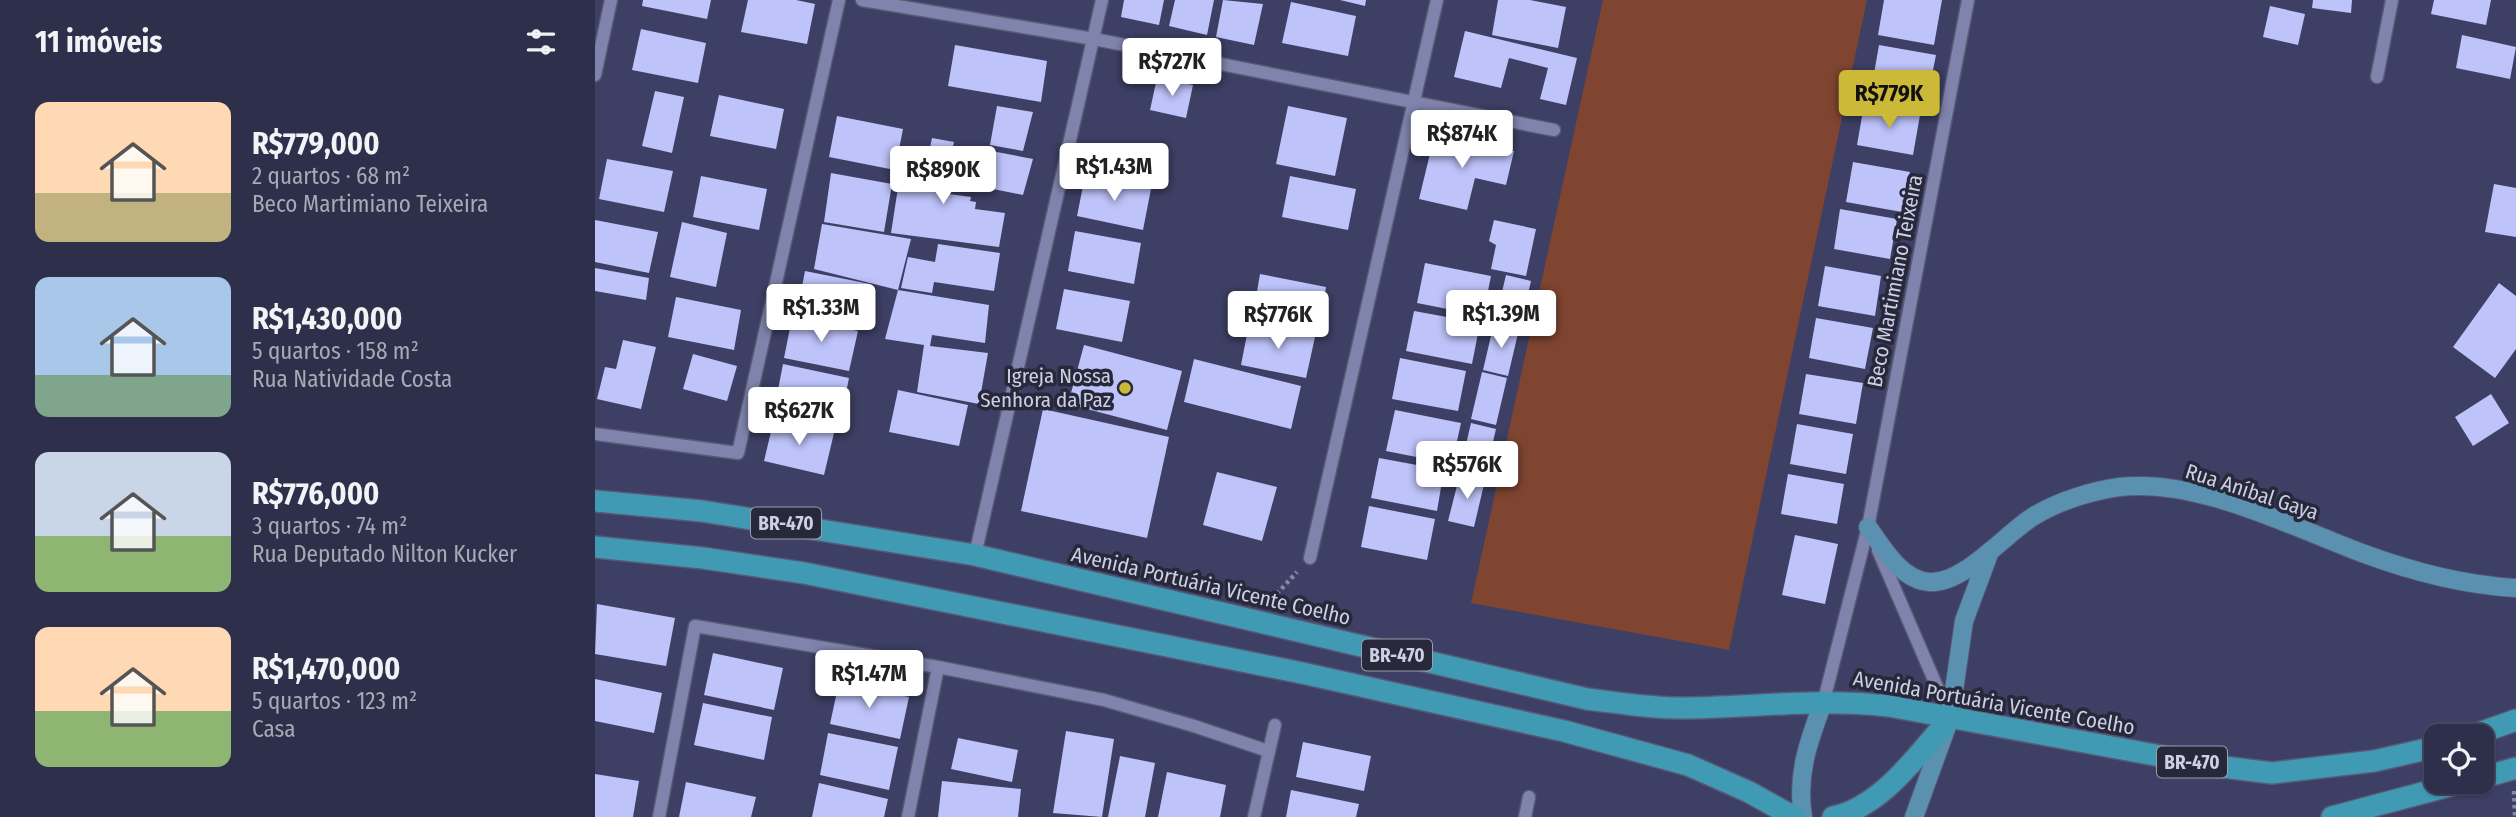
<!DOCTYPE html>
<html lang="pt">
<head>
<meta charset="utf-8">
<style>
  body { margin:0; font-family:"Fira Sans Condensed",sans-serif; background:#363752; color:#f1f3f6; height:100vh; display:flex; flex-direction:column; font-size:26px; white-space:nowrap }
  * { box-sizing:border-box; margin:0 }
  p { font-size:23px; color:#a7a9b5 }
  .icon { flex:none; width:38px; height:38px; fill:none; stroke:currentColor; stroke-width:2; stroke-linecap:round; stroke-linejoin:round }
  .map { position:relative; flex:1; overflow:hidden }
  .side { display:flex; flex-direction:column; background:#2e2f4b; width:595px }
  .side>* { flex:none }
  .buttons { position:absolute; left:1829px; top:724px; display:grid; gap:14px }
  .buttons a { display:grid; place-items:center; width:70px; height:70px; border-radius:14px; background:#2e2f4b; box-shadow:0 2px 5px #0004,0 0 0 2px #494a63; font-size:35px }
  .price { position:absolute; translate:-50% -60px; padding:0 16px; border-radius:7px; background:#fff; color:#222; font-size:23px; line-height:46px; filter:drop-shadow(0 2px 4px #0008) }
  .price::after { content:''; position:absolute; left:50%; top:42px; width:21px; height:16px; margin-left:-10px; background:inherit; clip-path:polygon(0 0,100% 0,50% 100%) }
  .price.current { background:#cdb938; color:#111 }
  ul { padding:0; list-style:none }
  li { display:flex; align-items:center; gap:21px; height:175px; padding:0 35px }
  li span { display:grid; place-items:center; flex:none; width:196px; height:140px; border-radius:14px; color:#555 }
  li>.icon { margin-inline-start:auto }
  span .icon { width:84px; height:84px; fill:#fffc; stroke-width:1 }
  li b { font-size:30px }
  h2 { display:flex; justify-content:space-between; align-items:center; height:84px; padding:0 35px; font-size:30px }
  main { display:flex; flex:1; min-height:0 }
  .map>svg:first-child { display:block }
  .green { fill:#7f4531 }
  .building { fill:#bec3fa }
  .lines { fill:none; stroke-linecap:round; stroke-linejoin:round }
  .minor-casing { stroke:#575976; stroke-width:15 }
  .major-casing { stroke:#575976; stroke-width:20 }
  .highway-casing { stroke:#575976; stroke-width:24 }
  .path { stroke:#8688a5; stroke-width:4.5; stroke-dasharray:3.5 3.5; stroke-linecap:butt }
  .minor { stroke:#8084ac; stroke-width:12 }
  .major { stroke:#5a91b1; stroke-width:18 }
  .highway { stroke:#419ab4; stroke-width:21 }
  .poi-dot { fill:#cdb938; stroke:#272839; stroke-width:2.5 }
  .labels { text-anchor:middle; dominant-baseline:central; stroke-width:7; stroke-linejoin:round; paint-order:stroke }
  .shield { fill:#272839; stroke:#9b9db1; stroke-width:2 }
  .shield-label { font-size:19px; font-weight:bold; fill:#cdcfe5 }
  .street-label { font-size:21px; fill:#cdcfe5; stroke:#272839 }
  .poi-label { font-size:21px; fill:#cdcfe5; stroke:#272839; text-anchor:end }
</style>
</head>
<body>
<main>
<section class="side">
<h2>11 imóveis<svg class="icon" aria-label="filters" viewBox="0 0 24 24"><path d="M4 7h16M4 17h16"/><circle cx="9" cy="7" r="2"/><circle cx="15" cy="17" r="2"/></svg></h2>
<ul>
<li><span style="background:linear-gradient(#ffd9b3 65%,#c2b280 0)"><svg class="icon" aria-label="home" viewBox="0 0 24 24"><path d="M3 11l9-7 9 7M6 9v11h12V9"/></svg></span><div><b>R$779,000</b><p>2 quartos · 68 m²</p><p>Beco Martimiano Teixeira</p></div></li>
<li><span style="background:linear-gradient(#a9c7e8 70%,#7fa58c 0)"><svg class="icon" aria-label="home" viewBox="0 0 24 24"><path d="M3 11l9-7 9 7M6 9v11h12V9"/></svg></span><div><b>R$1,430,000</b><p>5 quartos · 158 m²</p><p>Rua Natividade Costa</p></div></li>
<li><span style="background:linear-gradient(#c9d6e8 60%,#8fb573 0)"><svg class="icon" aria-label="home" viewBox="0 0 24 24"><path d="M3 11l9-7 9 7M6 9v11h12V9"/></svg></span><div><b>R$776,000</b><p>3 quartos · 74 m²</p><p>Rua Deputado Nilton Kucker</p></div></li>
<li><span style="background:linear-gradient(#ffd9b3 60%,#8fb573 0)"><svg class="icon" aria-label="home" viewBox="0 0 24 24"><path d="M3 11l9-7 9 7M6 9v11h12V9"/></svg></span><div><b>R$1,470,000</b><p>5 quartos · 123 m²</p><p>Casa</p></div></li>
</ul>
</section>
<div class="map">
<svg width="1921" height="817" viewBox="0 0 1921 817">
  <rect width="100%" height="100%" fill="#3d3f64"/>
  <path class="green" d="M1008,0h264l-138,650 -258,-47z"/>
  <path class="building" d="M48,0h68l-4,19 -65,-13z
    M153,0h48l19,4 -8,40 -66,-12z
    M529,0h40l-5,25 -38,-8z
    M580,0h39l-7,35 -38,-9z
    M628,0l40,4 -9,41 -38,-8z
    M745,0h26l-1,6z
    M903,0h32l36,7 -8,41 -66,-13z
    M1289,0h58l-8,45 -56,-10z
    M1718,0h39l-1,13 -39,-5z
    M1839,0h57l-5,25 -55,-11z
    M696,2l65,14 -8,40 -66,-13z
    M1675,6l35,8 -7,31 -35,-8z
    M46,29l65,14 -8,40 -66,-13z
    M870,31l112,27 -11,47 -26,-6 8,-31 -39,-10 -8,30 -47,-11z
    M1867,35l54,12 -6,32 -54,-11z
    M360,45l92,16 -6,41 -93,-16z
    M1284,45l57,10 -8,40 -56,-10z
    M562,78l36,7 -7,33 -36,-8z
    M60,91l29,6 -12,56 -30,-7z
    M124,95l65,14 -8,40 -66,-13z
    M1269,105l56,10 -7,40 -56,-10z
    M402,106l36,6 -10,39 -33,-6z
    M693,106l59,12 -12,58 -59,-12z
    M242,116l66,13 -8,41 -66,-13z
    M840,133l79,18 -8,34 -31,-7 -8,32 -48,-11z
    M337,138l22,4 -6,28 9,1 -4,20 -11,-2v4l29,4 -1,4 6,1 -1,7 30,4 -6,34 -108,-14 8,-52 23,4z
    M386,149l52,10 -10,36 -50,-10z
    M12,159l66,12 -9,41 -65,-13z
    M1258,162l57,10 -8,40 -56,-10z
    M236,173l61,11 -8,48 -60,-10z
    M106,176l66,13 -8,41 -66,-13z
    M490,176l66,13 -8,41 -66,-14z
    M695,176l66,13 -8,41 -66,-13z
    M1899,184l22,4v49l-31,-5z
    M1245,209l57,10 -7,40 -56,-10z
    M0,220l63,12 -9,41 -54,-11z
    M899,220l42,9 -10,47 -35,-7 5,-24 -7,-4z
    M87,222l45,11 -11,54 -46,-10z
    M227,224l89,15 -13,51 -84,-21z
    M480,231l66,12 -7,41 -66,-13z
    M343,244l62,9 -6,38 -60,-9 -2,11 -31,-5 7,-31 27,5z
    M830,263l66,13 -8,40 -66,-13z
    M1230,266l56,10 -6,40 -57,-10z
    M0,268l54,10 -3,22 -51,-9z
    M210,271l65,13 -7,41 -66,-13z
    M665,274l66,13 -7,41 -66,-13z
    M911,275l25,6 -11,47 -25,-6z
    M1904,283l17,13v53l-21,29 -42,-31z
    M469,289l66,12 -8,41 -66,-13z
    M303,290l91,15 -4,38 -53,-8 -2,11 58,7 -9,51 -62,-12 7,-47 -39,-6z
    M81,297l65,13 -7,40 -66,-13z
    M819,311l66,12 -8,41 -66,-13z
    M197,318l66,13 -9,40 -65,-13z
    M1221,318l57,10 -8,41 -56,-11z
    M899,323l25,6 -11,47 -25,-6z
    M654,324l66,13 -9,41 -65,-13z
    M28,340l33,7 -15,62 -44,-10 8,-32 11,2z
    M489,345l98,26 -15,59 -99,-26z
    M98,354l44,12 -10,35 -44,-12z
    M805,358l66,13 -8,40 -66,-12z
    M599,359l107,27 -10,43 -107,-27z
    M188,364l66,14 -8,40 -66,-13z
    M887,372l25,6 -11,47 -25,-6z
    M1211,374l57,9 -7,41 -57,-10z
    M303,390l70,15 -9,41 -70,-14z
    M1896,394l18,29 -36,23 -18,-29z
    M448,409l126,28 -22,101 -126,-27z
    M800,410l66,13 -9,41 -66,-13z
    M179,419l60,14 -10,42 -60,-14z
    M876,423l25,6 -11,47 -25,-6z
    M1202,424l56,10 -7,40 -56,-10z
    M784,458l65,12 -7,41 -66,-13z
    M622,472l60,15 -15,54 -59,-16z
    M865,474l25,6 -11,47 -26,-6z
    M1193,474l56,10 -7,40 -56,-10z
    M774,506l66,13 -8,41 -66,-13z
    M1200,535l43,9 -13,60 -43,-9z
    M2,604l78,14 -9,48 -71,-12z
    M118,653l70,15 -9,42 -70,-15z
    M0,679l67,14 -8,40 -59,-12z
    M244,682l70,15 -9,42 -70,-15z
    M108,703l69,14 -8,43 -70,-15z
    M471,731l48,8 -12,78 -49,-4z
    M233,733l70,14 -9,43 -69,-15z
    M363,738l60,12 -6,32 -61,-13z
    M708,742l68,14 -7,35 -68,-14z
    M525,756l35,7 -10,54h-37z
    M572,772l59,13 -6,32h-62z
    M0,774l44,7 -6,36h-38z
    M347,781l79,8 -3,28h-80z
    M91,782l70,15 -5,20h-72z
    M224,783l69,16 -4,18h-72z
    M696,790l68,14 -3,13h-70z"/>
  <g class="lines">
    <g class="minor-casing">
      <path id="minor" d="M267,0l232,39 460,91
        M0,75l16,-75
        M1782,77l15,-77
        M0,434l143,19 101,-453
        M1283,550l72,167
        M380,555l127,-555
        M715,558l127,-558
        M1229,700l44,-173 100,-527
        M64,817l36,-191 243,41 166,33 90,26 74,25
        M313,817l30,-150
        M659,817l21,-92
        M930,817l4,-20"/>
    </g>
    <g class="major-casing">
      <path id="major" d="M1273,527c15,21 33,53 61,55 34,3 76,-48 105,-66 25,-15 57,-25 85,-29 78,-9 171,39 243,66 51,19 100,32 154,35
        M1208,817c-7,-43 6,-77 21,-117
        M1319,817l36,-99 14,-97 26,-70"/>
    </g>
    <g class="highway-casing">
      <path id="highway" d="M0,501l107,10 273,44 612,144c34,4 68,10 102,9 70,-1 128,-10 200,-2l326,60 57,7 102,-12 62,-14
        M0,547l108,11 101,15 498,100 262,58 124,34 61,27 45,25
        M1873,737l48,-17
        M1886,778l35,-10
        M1238,817c49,-10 86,-64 117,-99
        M1737,817l132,-35"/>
    </g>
    <path class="path" d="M677,599l25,-27
      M1919,791l1,26"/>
    <use href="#minor" class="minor"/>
    <use href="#major" class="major"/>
    <use href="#highway" class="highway"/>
  </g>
  <circle class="poi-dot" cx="530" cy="388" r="7"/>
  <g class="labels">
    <g class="shield">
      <rect x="156" y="507.5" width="70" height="31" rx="5"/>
      <rect x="767" y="639.5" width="70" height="31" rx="5"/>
      <rect x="1562" y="746.5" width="70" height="31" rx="5"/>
    </g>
    <g class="shield-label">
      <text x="191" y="523">BR-470</text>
      <text x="802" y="655">BR-470</text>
      <text x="1597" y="762">BR-470</text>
    </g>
    <g class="street-label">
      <text transform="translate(1300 281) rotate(-79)">Beco Martimiano Teixeira</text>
      <text transform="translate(1657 492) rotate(18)">Rua Aníbal Gaya</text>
      <text transform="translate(616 586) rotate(13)">Avenida Portuária Vicente Coelho</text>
      <text transform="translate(1399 703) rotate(10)">Avenida Portuária Vicente Coelho</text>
    </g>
    <g class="poi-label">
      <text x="516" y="376">Igreja Nossa<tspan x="516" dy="24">Senhora da Paz</tspan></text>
    </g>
  </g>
</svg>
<div class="buttons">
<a><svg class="icon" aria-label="locate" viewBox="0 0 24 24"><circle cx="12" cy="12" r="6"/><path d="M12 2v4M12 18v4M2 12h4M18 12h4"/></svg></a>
</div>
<b class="price" style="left:577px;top:98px">R$727K</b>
<b class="price current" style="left:1294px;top:130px">R$779K</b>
<b class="price" style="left:867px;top:170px">R$874K</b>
<b class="price" style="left:519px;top:203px">R$1.43M</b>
<b class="price" style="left:348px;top:206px">R$890K</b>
<b class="price" style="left:226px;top:344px">R$1.33M</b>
<b class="price" style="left:906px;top:350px">R$1.39M</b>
<b class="price" style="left:683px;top:351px">R$776K</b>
<b class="price" style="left:204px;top:447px">R$627K</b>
<b class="price" style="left:872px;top:501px">R$576K</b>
<b class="price" style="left:274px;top:710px">R$1.47M</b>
</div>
</main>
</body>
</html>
